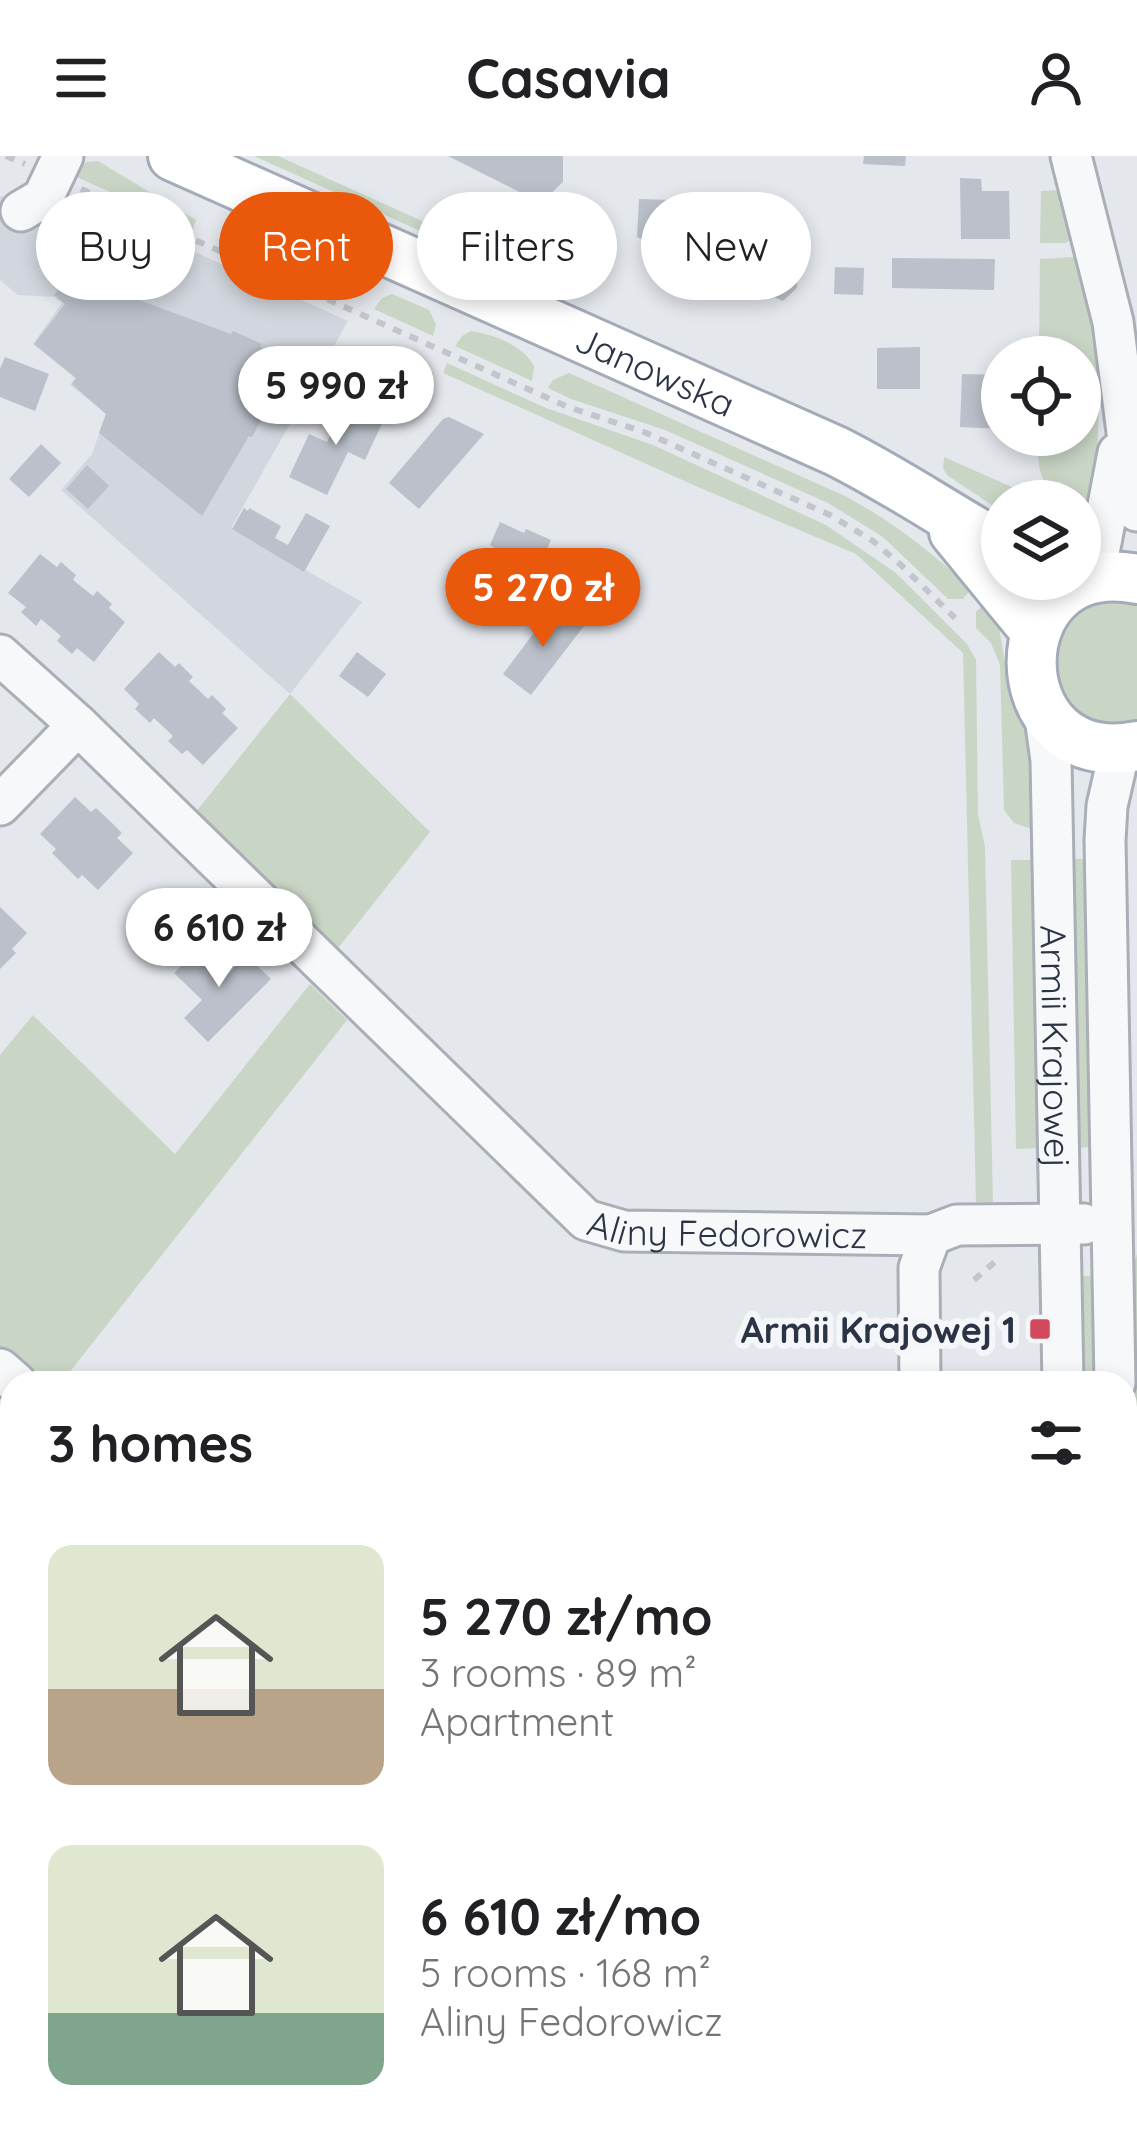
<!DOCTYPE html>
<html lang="en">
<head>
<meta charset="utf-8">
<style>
  body { margin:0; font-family:Quicksand,sans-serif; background:#f6f6f6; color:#202124; height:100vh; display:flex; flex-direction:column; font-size:45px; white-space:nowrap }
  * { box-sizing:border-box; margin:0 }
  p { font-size:39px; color:#757577 }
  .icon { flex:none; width:66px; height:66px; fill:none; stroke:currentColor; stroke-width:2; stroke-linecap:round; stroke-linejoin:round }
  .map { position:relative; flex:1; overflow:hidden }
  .sheet { position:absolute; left:0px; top:1215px; width:1137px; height:768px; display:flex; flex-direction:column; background:#fff; border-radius:36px 36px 0 0; box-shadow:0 6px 18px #0003 }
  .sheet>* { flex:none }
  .top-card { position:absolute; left:36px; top:36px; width:1065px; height:108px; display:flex; gap:24px }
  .tools { position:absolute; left:981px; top:180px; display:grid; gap:24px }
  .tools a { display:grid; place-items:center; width:120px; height:120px; border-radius:50%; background:#fff; box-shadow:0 6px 18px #0003; font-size:60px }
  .price { position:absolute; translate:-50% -102px; padding:0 27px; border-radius:42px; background:#fff; color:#222; font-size:39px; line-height:78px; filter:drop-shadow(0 3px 6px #0008) }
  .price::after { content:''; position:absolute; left:50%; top:72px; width:36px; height:27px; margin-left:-18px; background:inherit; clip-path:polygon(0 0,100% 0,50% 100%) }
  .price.active { background:#ea580c; color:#fff }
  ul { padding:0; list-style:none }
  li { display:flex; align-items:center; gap:36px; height:300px; padding:0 48px }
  li span { display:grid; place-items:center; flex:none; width:336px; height:240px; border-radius:24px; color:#555 }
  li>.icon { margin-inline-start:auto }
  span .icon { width:144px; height:144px; fill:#fffc; stroke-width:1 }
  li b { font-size:51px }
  h2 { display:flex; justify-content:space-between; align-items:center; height:144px; padding:0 48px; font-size:51px }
  .chip { padding:0 42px; border-radius:54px; background:#fff; box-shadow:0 6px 18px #0003; font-size:42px; line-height:108px }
  .chip.active { background:#ea580c; color:#fff }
  header { display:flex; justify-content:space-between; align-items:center; height:156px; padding:0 48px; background:#fff; font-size:54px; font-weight:800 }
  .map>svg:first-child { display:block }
  .built { fill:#d2d6de }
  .green { fill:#c9d6c5 }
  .building { fill:#bbc0ca }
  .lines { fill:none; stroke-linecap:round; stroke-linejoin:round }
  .minor-casing { stroke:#a9aeb7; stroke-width:45 }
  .major-casing { stroke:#a3abb8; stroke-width:54 }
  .path { stroke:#c2c5cb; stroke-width:6; stroke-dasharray:9 9; stroke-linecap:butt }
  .minor { stroke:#f7f8fa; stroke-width:39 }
  .major { stroke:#fff; stroke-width:48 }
  .poi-dot { fill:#d1495b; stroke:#f4f6f9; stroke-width:4.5 }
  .labels { text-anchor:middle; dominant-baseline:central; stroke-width:12; stroke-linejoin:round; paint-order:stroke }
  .street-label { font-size:36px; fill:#2b3445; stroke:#f4f6f9 }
  .poi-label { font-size:36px; font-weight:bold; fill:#2b3445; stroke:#f4f6f9; text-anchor:end }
</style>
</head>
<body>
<header><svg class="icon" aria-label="menu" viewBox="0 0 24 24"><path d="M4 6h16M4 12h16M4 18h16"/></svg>Casavia<svg class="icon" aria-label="person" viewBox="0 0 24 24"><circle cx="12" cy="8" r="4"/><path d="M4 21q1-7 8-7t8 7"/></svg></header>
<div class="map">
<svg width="1137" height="1983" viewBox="0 0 1137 1983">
  <rect width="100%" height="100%" fill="#e4e7ec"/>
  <path class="built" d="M0,40l13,5 23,28 39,-31 273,123 -117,207 131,74 -72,92 -229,-204 31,-36 14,-40 -36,-29 5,-7 -42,-34 29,-41 -8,-6 -36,-2 -18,-15z"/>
  <path class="green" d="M254,0h24l255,115 -9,3 -13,-2z
    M98,5l98,59 -3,9 -123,-55 17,-12z
    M1058,34l13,49 -5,4h-26l1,-52z
    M258,92l60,15 12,14 -1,13 -75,-33z
    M1073,101l4,2 12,50 11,84 -6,114c-49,-23 -57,-14 -56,-72h42v-78h-41l1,-98z
    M392,138l37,16 7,14 -3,12 -59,-27 8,-11z
    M471,175c22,3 53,15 63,35l-2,15 -77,-35 7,-10z
    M447,207l99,45 107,37 173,80 70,48 71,71 9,16 2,154 7,33 8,355h-17l-13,-549 -107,-99 -158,-67 -255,-114z
    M569,217l276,123c48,26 87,56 126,93l-8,10h-15l-65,-62 -55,-34 -163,-73 -94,-31 -23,-11 5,-8z
    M944,301l79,35 8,9h-29v11l-55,-37 -4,-7z
    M1107,443l20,1 10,4v117c-71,19 -112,-56 -65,-106 9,-10 23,-12 35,-16z
    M983,449l16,22 12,73 19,39 3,17 -1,73 -18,-6 -10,-13 -4,-145 -9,-22 -15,-15v-16z
    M290,538l140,138 -99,125 -140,-139z
    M1070,703h18l6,288 -18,1z
    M1011,704h23l6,288 -24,1z
    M310,828l37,36 -286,363h-49v26l-12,-11v-343l33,-40 142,139z
    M1137,1098v355l-6,-336z
    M1080,1120h14l4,107h-18z"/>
  <path class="building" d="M448,0h115v26l-22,21z
    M864,0h42l-1,10 -42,-2z
    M960,22l21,1 1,12h27l1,48h-49z
    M639,43l118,4 41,44 -1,41 -14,13 -146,-64z
    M892,102l103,1 -1,31 -102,-2z
    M93,110l32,15 -5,12 111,41 2,-3 29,13 -2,3 32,12 -24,42 3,1 -19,35 -3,-1 -47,80 -103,-83 7,-19 -34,-30 4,-6 -42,-34 31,-40 -11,-9 16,-20 16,6z
    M835,111l29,1 -1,27 -29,-1z
    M920,191v42h-43v-41z
    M5,201l44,17 -14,37 -35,-14v-28z
    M962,218l40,1v54l-42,-2z
    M346,245l38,18 -19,41 -17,-8 -21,43 -38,-18 20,-43 18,8z
    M449,261l35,17 -65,75 -30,-26 54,-64z
    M41,288l20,19 -32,34 -20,-18z
    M87,309l22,21 -21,23 -22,-20z
    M244,352l4,3 1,-3 32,18 -6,12 13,7 18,-32 24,13 -26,46 -72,-43z
    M500,366l24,11 2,-4 25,11 -11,25 9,4 -12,26 -52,-23 10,-24 -5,-3z
    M40,398l17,13 4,-5 15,13 -3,5 20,16 4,-5 15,13 -3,4 16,14 -31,40 -17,-14 -5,6 -15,-13 4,-5 -20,-17 -5,7 -3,-3 -12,-11 5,-5 -18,-14z
    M555,449l29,21 -53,69 -28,-21z
    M159,496l16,15 4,-4 14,14 -4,4 19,18 4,-4 14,14 -4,4 16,15 -35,37 -16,-15 -5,4 -14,-13 5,-5 -19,-18 -4,5 -15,-14 4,-5 -15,-15z
    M357,496l29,22 -18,23 -29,-21z
    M75,641l16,15 5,-4 15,14 11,11 -5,5 16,15 -35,37 -16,-15 -4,4 -26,-26 4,-4 -16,-15z
    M0,751l27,26 -15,16 4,4 -16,16z
    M201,790l28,27 17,-18 25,24 -63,63 -24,-24 18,-18 -28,-27z
    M0,1656l7,8 5,-5v72l-12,10z
    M0,1932l12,11v28h20l-11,12h-21z
    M487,1971h97l-9,12h-97z
    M746,1971h83l-4,12h-83z"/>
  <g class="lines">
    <g class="minor-casing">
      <g id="minor">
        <path d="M1071,0l42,166 24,189"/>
        <path d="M21,55l22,-13 20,-42"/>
        <path d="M1094,423l24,-126"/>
        <path id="s1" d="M0,499l78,70 508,495 38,11 307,4"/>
        <path id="s2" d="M1044,555l7,49 12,623"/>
        <path d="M0,649l78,-80"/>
        <path d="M0,1213l16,14"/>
        <path d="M920,1227l-1,-115 12,-33 26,-10 127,-1"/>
        <path d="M1115,1227l-10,-543 2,-34 13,-57"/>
        <path d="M0,1564l12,-12"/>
        <path d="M1125,1924l12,1"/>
        <path d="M325,1971l12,12"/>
        <path d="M391,1983l10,-12"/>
        <path d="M630,1983l9,-12"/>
        <path d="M699,1983l3,-12"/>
        <path d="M862,1983l1,-12"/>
        <path d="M1069,1983v-12"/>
        <path d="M1119,1983v-12"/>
      </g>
    </g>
    <g class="major-casing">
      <g id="major">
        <path id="s3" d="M173,0l663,295c58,29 109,64 166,96"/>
        <path d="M954,376l81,99"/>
        <path d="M1137,423c-141,-28 -140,195 0,167"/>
      </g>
    </g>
    <path class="path" d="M6,0l19,8
      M81,33l487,218 76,25 186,83 43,26 28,24 54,53
      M974,1124l23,-20
      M1125,1858h12
      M1014,1971l8,12
      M1000,1983l1,-12"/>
    <use href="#minor" class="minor"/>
    <use href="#major" class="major"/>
  </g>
  <rect class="poi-dot" x="1028" y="1161" width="24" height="24" rx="6"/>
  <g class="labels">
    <g class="street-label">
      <text stroke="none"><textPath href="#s3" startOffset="528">Janowska</textPath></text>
      <text stroke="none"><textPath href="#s2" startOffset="336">Armii Krajowej</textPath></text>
      <text stroke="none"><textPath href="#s1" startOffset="957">Aliny Fedorowicz</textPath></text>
    </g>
    <g class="poi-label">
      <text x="1016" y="1173">Armii Krajowej 1</text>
    </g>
  </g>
</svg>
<div class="tools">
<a><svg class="icon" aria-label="locate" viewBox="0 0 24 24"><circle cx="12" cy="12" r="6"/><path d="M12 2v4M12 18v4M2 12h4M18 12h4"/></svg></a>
<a><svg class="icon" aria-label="layers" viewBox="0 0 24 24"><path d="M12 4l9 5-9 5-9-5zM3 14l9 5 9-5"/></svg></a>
</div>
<b class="price" style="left:336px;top:292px">5 990 zł</b>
<b class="price active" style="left:543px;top:494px">5 270 zł</b>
<b class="price" style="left:219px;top:834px">6 610 zł</b>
<div class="top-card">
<a class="chip">Buy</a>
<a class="chip active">Rent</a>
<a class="chip">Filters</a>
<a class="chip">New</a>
</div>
<section class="sheet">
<h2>3 homes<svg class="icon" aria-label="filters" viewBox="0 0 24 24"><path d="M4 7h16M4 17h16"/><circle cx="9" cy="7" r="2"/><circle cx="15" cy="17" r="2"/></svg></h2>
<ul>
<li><span style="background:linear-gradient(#dfe7d0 60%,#b9a48a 0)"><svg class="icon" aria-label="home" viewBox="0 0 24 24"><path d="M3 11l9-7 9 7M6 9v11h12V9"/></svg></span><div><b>5 270 zł/mo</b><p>3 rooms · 89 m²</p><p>Apartment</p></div></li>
<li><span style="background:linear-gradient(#dfe7d0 70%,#7fa58c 0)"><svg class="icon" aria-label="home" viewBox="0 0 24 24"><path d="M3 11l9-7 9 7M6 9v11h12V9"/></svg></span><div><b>6 610 zł/mo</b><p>5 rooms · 168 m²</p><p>Aliny Fedorowicz</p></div></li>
</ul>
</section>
</div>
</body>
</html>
